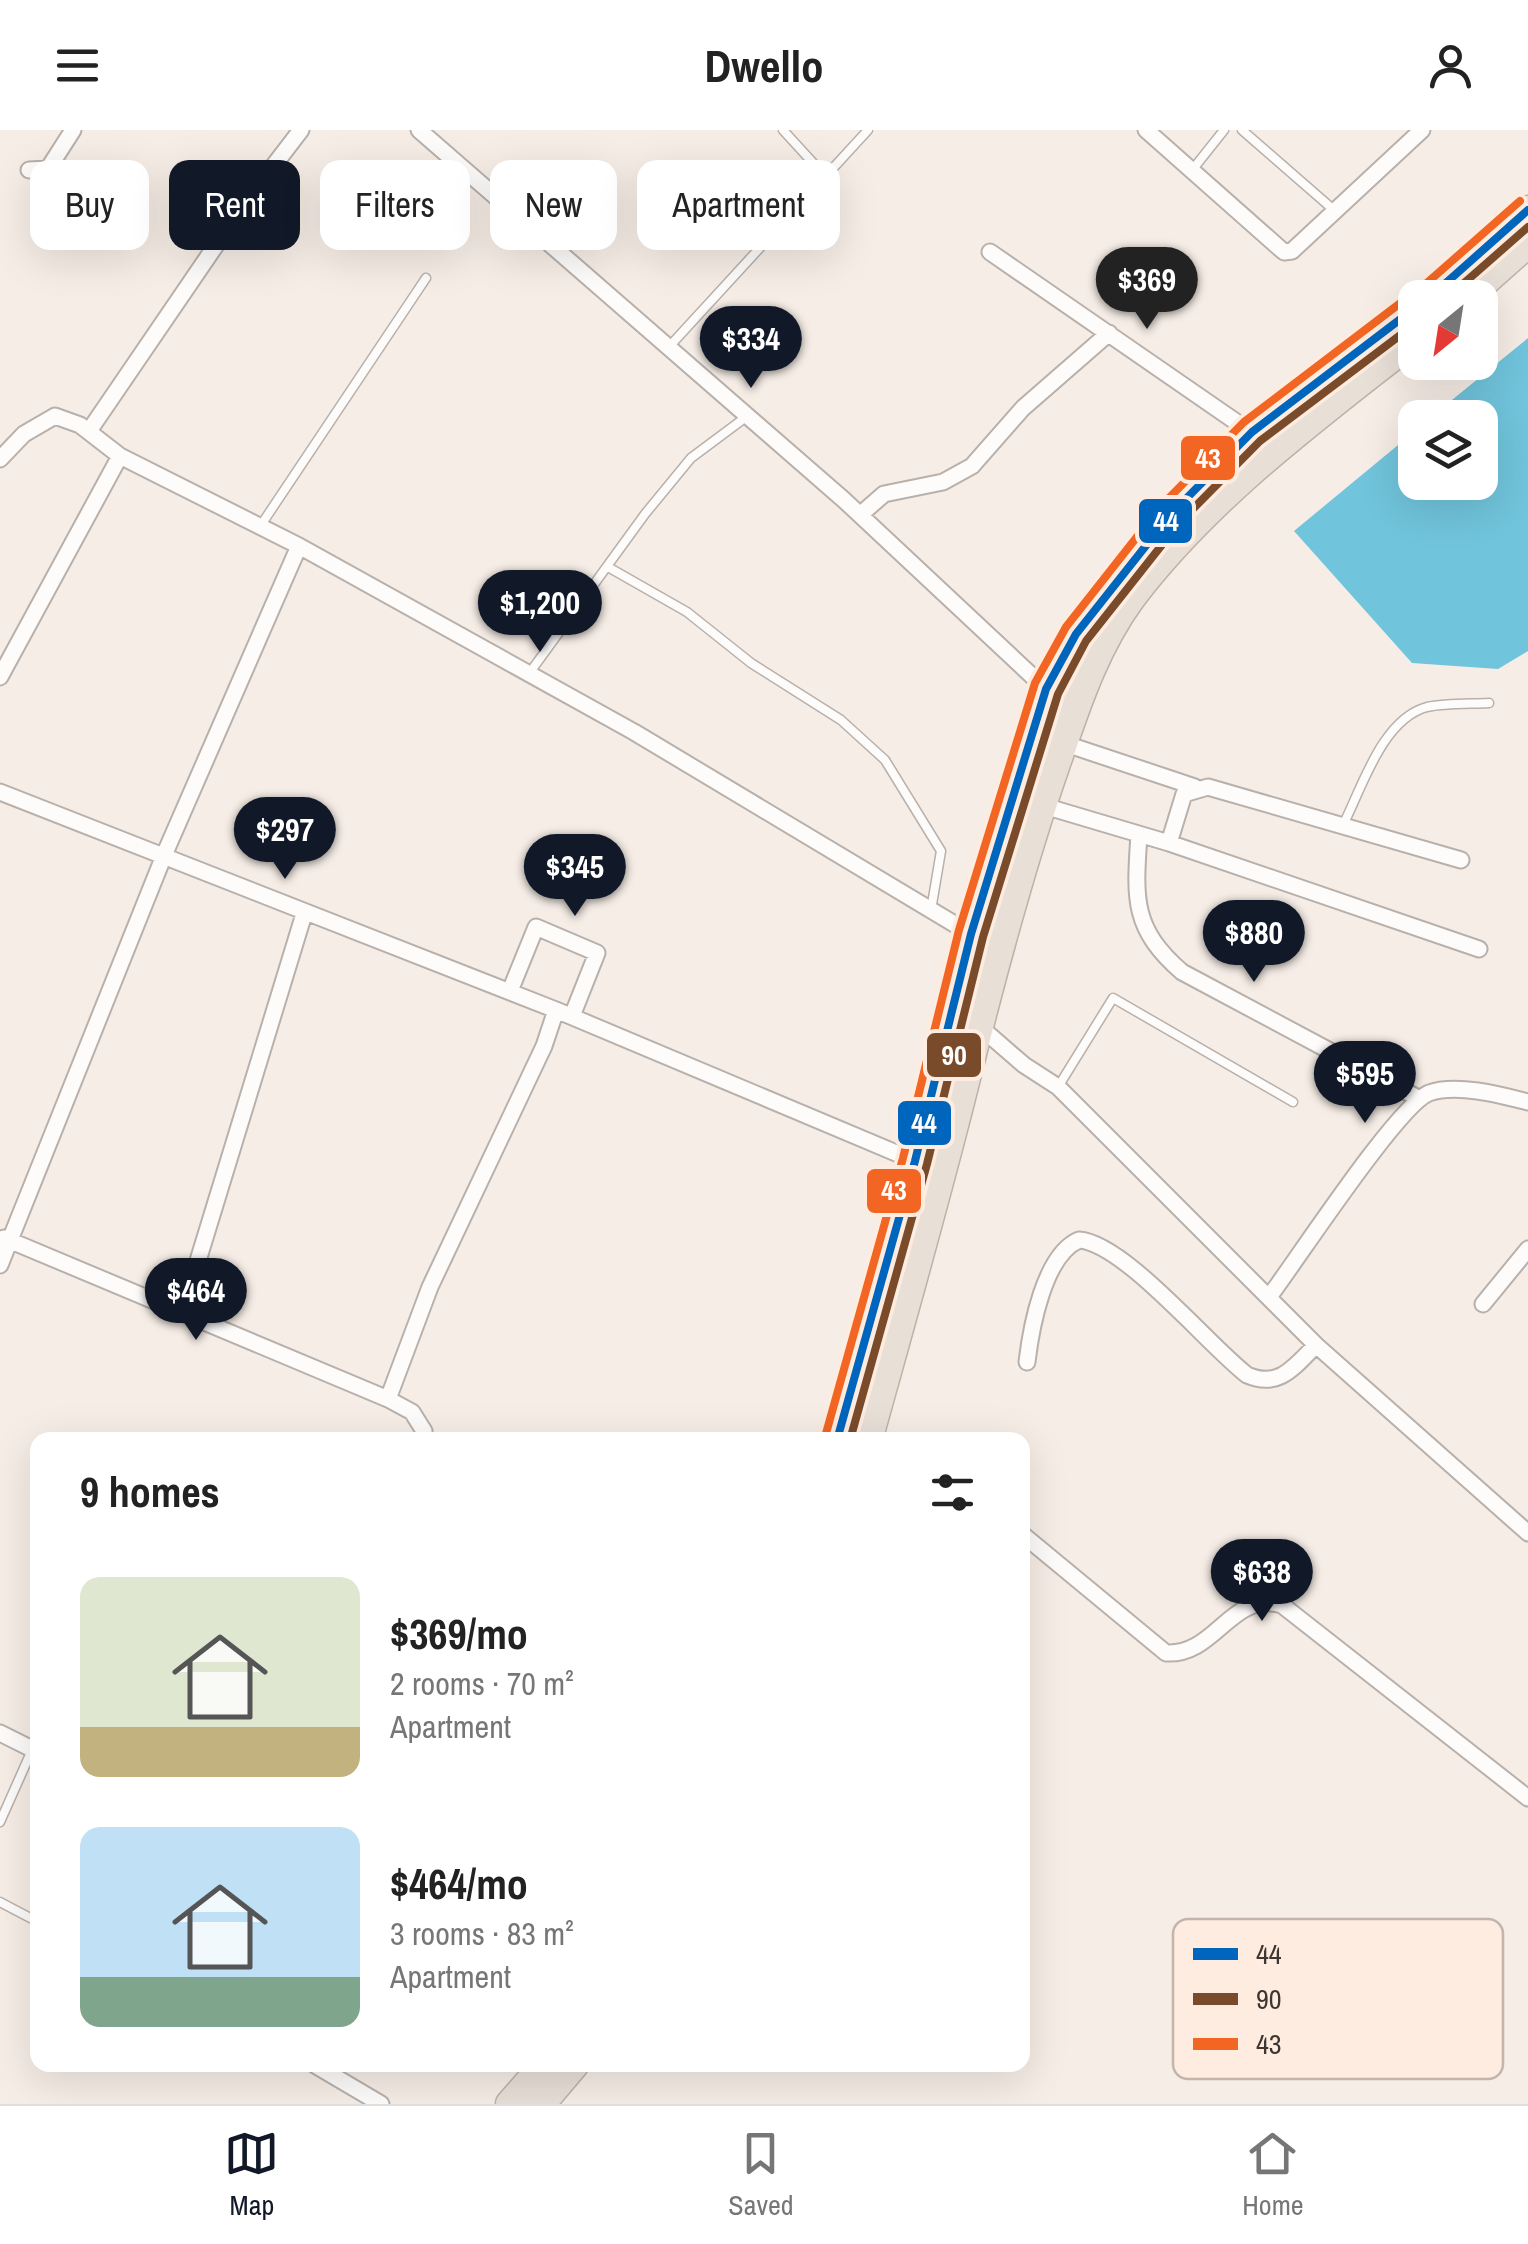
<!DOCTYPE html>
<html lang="en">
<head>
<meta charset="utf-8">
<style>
  body { margin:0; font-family:"Archivo Narrow",sans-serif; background:#f6f6f6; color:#222; height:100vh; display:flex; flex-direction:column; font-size:38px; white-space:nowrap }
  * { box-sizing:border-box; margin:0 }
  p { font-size:32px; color:#767676 }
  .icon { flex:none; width:55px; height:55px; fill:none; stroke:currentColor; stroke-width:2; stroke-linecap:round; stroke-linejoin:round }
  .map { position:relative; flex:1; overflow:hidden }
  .details { position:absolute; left:30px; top:1302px; width:1000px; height:640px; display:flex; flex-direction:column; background:#fff; border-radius:20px; box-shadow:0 10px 40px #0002 }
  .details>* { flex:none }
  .top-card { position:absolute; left:30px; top:30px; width:1000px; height:90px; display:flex; gap:20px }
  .needle { width:65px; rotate:210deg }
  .tools { position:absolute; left:1398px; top:150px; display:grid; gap:20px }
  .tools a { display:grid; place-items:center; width:100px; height:100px; border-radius:20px; background:#fff; box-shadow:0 10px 40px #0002; font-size:50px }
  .price { position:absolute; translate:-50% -85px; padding:0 22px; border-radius:35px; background:#111827; color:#fff; font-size:32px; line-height:65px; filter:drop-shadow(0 2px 5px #0008) }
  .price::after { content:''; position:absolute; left:50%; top:60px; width:30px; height:22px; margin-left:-15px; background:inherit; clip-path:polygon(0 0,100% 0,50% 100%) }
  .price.active { background:#222; color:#fff }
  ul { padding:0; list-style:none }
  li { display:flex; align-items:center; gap:30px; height:250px; padding:0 50px }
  li span { display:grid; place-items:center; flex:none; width:280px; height:200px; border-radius:20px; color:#555 }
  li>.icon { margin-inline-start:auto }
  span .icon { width:120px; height:120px; fill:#fffc; stroke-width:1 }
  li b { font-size:42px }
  h2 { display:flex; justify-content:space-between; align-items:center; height:120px; padding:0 50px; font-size:42px }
  .tag { padding:0 35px; border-radius:20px; background:#fff; box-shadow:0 10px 40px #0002; font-size:35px; line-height:90px }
  .tag.active { background:#111827; color:#fff }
  header { display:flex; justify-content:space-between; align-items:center; height:130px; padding:0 50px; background:#fff; font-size:45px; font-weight:800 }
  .tabs { display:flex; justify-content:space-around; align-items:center; height:140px; border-top:2px solid #e0e0e0; background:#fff; font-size:28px; color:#767676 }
  .tabs a { display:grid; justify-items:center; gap:5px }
  .tabs .active { color:#111827 }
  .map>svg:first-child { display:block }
  .water { fill:#70c4dc }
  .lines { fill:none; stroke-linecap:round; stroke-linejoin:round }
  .lane-casing { stroke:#b8b0ab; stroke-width:11 }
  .street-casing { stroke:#b8b0ab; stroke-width:19 }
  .highway-casing { stroke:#beb1a6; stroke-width:31 }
  .lane { stroke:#fefcfb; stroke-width:8 }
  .street { stroke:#fefcfb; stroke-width:15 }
  .highway { stroke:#e8dfd7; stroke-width:28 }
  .bus-1-casing { stroke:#fdecdf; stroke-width:15 }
  .bus-2-casing { stroke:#fdecdf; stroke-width:15 }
  .bus-3-casing { stroke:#fdecdf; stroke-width:15 }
  .bus-1 { stroke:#0065bd; stroke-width:8 }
  .bus-2 { stroke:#7a4b2a; stroke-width:8 }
  .bus-3 { stroke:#f26522; stroke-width:8 }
  .key { fill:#fdecdf; stroke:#c3b5ab; stroke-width:2.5 }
  .key-label { font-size:28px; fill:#3d3631 }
  .line-badge { stroke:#fdecdf; stroke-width:4 }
  .badge-label { font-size:28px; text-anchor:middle; font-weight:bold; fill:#fff }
</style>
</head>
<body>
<header><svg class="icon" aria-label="menu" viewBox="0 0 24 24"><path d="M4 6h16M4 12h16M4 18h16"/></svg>Dwello<svg class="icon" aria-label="person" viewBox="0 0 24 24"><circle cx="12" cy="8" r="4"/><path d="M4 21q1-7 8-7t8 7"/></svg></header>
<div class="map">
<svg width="1528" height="1974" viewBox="0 0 1528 1974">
  <rect width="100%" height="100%" fill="#f6ede6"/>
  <path class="water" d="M1528,208v313l-30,18 -86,-6 -118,-132 121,-100v51h65v-64l-49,-1z"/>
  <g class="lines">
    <g class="lane-casing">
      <path id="lane" d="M783,0l42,46
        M1242,0l93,81
        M1193,39l31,-39
        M667,219l201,-219
        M259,398l167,-250
        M608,437l79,45 64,51 90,57 44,40 56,91 -10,59
        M528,545l117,-161 46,-56 55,-41
        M1343,695c19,-37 39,-106 84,-118 19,-4 42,-3 62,-4
        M1058,957l55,-89 180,104
        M0,1692l32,-72
        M0,1772l38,20"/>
    </g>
    <g class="street-casing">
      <path id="street" d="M419,0l425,370 202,189
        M1146,0l138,122 8,-1 130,-121
        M29,40l19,-1 25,-39
        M990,122l265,183
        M89,301l153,-224 59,-77
        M0,329l24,-25 31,-18 25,9 40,31 179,90 335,186 337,202
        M860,385l24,-21 59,-12 29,-16 51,-58 86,-75
        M0,547l120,-221
        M1063,613l132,44
        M0,662l556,218
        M1041,675l128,38 310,106
        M1139,704c-4,63 -8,94 43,138l236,126
        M1169,713l15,-49 24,-7 253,73
        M510,861l26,-64 61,26 -25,63
        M979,896l45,39 34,22 258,258 212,188
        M4,1108l384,161 24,13 12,19 -5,9
        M0,1135l165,-412 134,-307
        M1269,1167c28,-37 129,-192 160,-204 27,-10 72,2 99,9
        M1483,1174l45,-55
        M182,1183l122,-399
        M1027,1232c4,-34 17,-107 52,-122 45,3 128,104 168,135 32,14 47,-8 69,-30
        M388,1269l42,-112 114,-241 12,-36 359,151
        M1022,1404l144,119c50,3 65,-63 116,-48l246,193
        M0,1603l38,19
        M315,1935l66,39"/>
    </g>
    <g class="highway-casing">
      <path id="highway" d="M1428,168l100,-88
        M1466,168l62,-55
        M837,1310l78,-279 56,-227 75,-245 30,-55 95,-120 81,-82 163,-124
        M868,1310c33,-119 67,-238 97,-358 27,-110 56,-219 94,-327 19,-55 37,-109 72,-157 78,-103 183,-179 284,-259
        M510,1974l34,-39
        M541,1974l33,-39"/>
    </g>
    <use href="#lane" class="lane"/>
    <use href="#street" class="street"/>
    <use href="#highway" class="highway"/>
    <g class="bus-1-casing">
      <path id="bus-1" d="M1429,168l99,-88
        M837,1310l78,-279 56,-227 75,-245 30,-55 95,-120 81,-82 163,-124"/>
    </g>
    <g class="bus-2-casing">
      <path id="bus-2" d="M1447,168l81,-71
        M850,1310l77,-276 56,-227 75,-243 28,-53 94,-119 80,-81 155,-117"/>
    </g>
    <g class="bus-3-casing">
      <path id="bus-3" d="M1420,159l100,-88
        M825,1307l78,-279 56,-228 76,-247 31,-56 96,-122 82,-83 163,-124"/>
    </g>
    <use href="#bus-1" class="bus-1"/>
    <use href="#bus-2" class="bus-2"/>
    <use href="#bus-3" class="bus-3"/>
  </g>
  <rect x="1173" y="1789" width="330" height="160" rx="15" class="key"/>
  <rect x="1193" y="1818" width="45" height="12" fill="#0065bd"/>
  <rect x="1193" y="1863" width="45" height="12" fill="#7a4b2a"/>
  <rect x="1193" y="1908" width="45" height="12" fill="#f26522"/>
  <g class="key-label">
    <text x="1256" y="1834">44</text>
    <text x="1256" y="1879">90</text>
    <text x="1256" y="1924">43</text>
  </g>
  <g class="line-badge">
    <rect x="1179" y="304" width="58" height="48" rx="10" fill="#f26522"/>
    <rect x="1137" y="367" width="57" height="48" rx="10" fill="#0065bd"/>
    <rect x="925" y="901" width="58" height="48" rx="10" fill="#7a4b2a"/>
    <rect x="896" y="969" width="57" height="48" rx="10" fill="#0065bd"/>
    <rect x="865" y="1037" width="58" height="48" rx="10" fill="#f26522"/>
  </g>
  <g class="badge-label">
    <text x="1208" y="338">43</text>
    <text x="1166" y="401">44</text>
    <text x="954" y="935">90</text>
    <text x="924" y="1003">44</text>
    <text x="894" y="1070">43</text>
  </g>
</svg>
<div class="tools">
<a><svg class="needle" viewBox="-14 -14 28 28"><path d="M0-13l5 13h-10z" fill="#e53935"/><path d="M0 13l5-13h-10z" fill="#767676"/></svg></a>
<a><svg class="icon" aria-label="layers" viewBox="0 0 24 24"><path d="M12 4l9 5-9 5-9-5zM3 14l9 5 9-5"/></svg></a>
</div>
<b class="price active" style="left:1147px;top:202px">$369</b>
<b class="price" style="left:751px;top:261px">$334</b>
<b class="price" style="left:540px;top:525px">$1,200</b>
<b class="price" style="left:285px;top:752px">$297</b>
<b class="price" style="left:575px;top:789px">$345</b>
<b class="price" style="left:1254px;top:855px">$880</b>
<b class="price" style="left:1365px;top:996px">$595</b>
<b class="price" style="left:196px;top:1213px">$464</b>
<b class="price" style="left:1262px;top:1494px">$638</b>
<div class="top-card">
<a class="tag">Buy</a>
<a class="tag active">Rent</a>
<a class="tag">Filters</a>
<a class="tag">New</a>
<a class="tag">Apartment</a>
</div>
<section class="details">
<h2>9 homes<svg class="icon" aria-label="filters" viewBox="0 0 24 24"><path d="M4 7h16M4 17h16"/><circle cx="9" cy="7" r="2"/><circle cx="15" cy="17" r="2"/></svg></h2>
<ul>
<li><span style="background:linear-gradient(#dfe7d0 75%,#c2b280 0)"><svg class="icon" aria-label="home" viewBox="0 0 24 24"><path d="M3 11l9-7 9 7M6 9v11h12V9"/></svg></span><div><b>$369/mo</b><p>2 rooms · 70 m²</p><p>Apartment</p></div></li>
<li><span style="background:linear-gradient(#bfe0f5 75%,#7fa58c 0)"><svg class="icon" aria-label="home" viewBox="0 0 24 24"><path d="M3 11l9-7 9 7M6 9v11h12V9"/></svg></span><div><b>$464/mo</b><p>3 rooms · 83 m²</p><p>Apartment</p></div></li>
</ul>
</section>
</div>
<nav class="tabs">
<a class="active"><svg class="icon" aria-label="map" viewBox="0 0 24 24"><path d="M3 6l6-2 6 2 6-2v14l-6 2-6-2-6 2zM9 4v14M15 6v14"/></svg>Map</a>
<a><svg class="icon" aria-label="saved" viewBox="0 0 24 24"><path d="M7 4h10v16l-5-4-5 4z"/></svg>Saved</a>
<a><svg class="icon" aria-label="home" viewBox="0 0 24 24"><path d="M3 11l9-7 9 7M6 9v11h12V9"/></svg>Home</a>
</nav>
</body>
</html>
